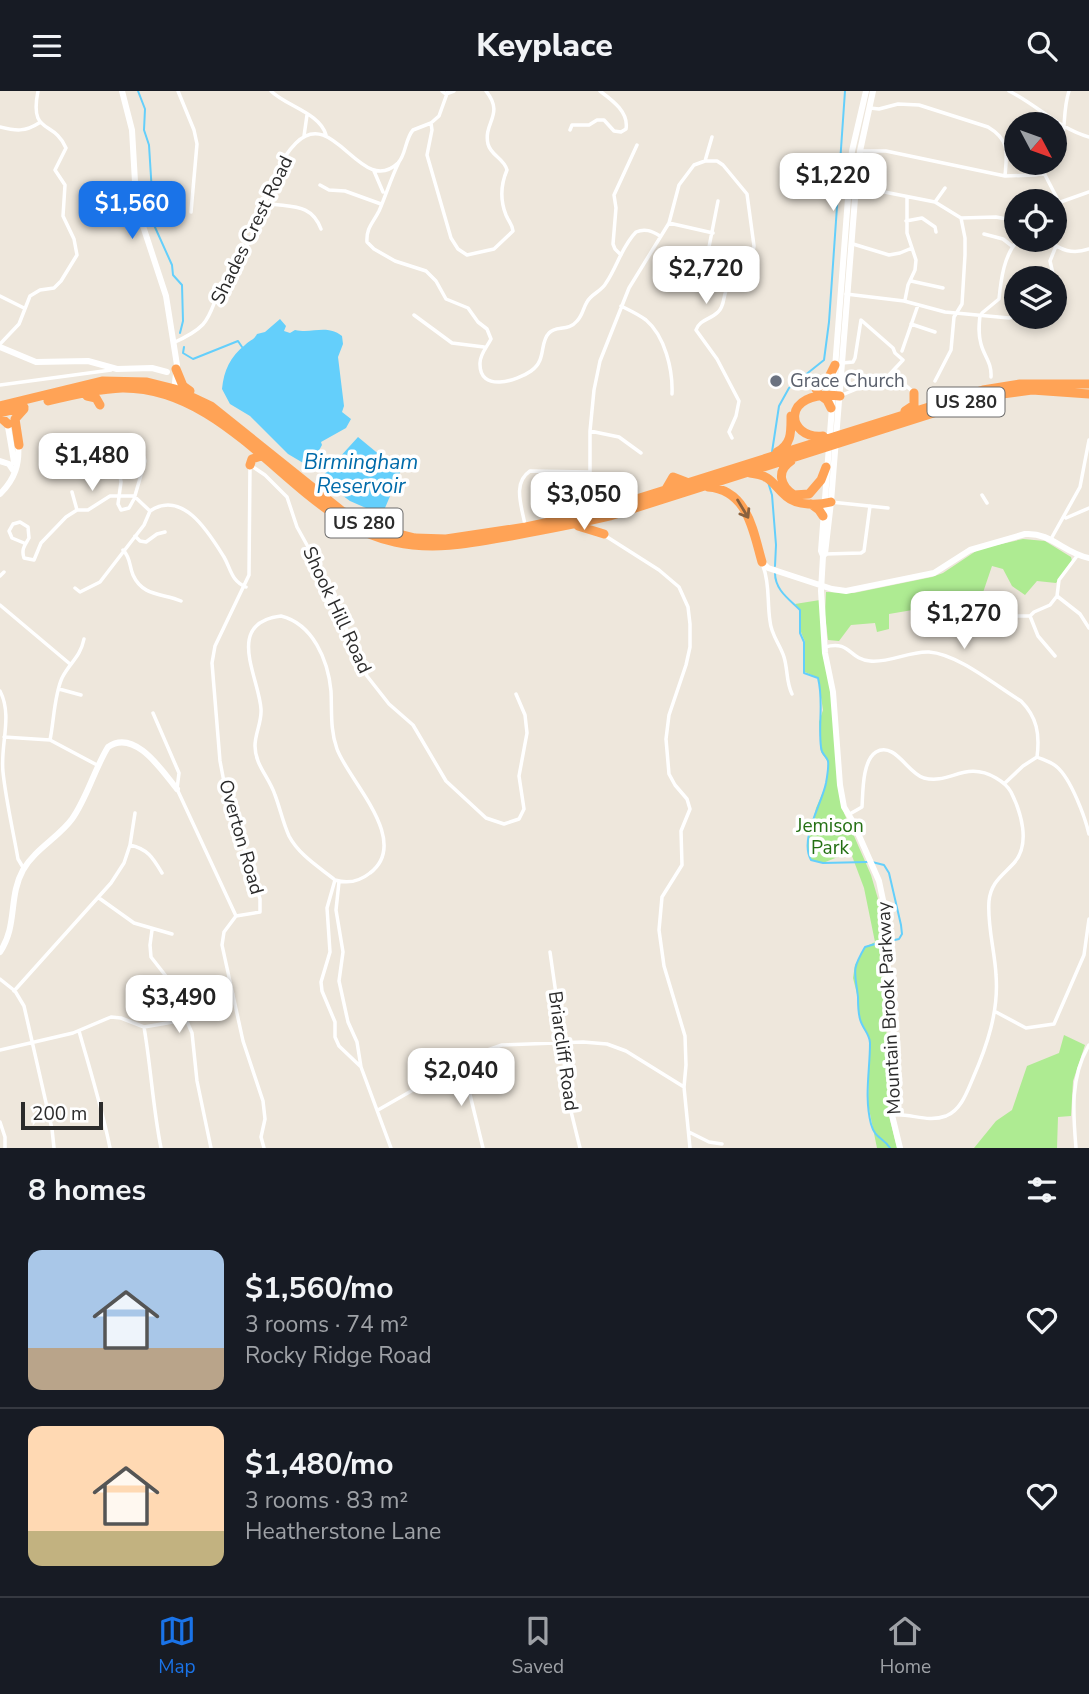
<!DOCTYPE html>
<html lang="en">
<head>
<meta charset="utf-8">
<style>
  body { margin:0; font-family:"Nunito Sans",sans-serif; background:#242831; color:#f1f3f6; height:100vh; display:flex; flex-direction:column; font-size:26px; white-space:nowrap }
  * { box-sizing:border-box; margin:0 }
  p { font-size:23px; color:#9ea1a6 }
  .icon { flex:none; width:38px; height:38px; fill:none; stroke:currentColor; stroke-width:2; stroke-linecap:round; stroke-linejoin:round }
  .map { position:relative; height:1057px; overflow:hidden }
  .details { display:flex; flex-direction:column; background:#171b24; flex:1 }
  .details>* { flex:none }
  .needle { width:46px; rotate:131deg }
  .tools { position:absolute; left:1004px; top:21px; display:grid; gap:14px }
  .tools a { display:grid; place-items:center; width:63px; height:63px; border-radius:50%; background:#171b24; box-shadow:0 4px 10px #0003; font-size:35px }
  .scale { position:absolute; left:21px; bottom:18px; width:82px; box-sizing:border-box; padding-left:7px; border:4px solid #2b2b2b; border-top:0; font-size:19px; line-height:24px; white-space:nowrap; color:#2b2b2b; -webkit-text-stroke:5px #fff; paint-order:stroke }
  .price { position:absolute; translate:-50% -60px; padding:0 16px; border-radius:14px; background:#fff; color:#222; font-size:23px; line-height:46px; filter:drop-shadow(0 2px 4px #0008) }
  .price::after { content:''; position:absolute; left:50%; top:42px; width:21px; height:16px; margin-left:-10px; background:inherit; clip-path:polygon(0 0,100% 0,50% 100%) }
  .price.selected { background:#1a73e8; color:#fff }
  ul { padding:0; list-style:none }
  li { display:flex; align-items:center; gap:21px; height:175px; padding:0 28px }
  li+li { border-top:2px solid #363941 }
  li span { display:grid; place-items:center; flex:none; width:196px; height:140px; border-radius:14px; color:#555 }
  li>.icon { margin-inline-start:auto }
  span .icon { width:84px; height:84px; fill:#fffc; stroke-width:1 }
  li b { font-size:30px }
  h2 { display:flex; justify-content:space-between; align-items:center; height:84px; padding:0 28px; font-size:30px }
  header { display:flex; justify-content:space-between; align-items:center; height:91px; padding:0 28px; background:#171b24; font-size:32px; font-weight:800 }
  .menu { display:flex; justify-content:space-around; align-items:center; height:98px; border-top:2px solid #363941; background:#171b24; font-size:19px; color:#9ea1a6 }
  .menu a { display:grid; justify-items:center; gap:4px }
  .menu .selected { color:#1a73e8 }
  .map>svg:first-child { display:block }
  .green { fill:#aeeb92 }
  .water { fill:#64cffb }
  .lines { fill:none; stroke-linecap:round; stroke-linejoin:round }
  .stream { stroke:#64cffb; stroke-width:2 }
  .street { stroke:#fff; stroke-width:3.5 }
  .secondary { stroke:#fff; stroke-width:6 }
  .highway { stroke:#ffa356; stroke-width:9 }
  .oneway { stroke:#8a613e }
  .worship-dot { fill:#6b7280; stroke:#fff; stroke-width:2.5 }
  .labels { text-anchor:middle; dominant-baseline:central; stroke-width:7; stroke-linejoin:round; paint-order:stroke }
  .shield { fill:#fff; stroke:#6b6b6b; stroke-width:2 }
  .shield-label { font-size:18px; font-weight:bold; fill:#2b2b2b }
  .street-label { font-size:19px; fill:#2b2b2b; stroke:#fff }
  .worship-label { font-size:19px; fill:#5b616d; stroke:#fff; text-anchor:start }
  .park-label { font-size:19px; fill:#247013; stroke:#fff }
  .water-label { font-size:21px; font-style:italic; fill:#006baa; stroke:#fff }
</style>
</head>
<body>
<header><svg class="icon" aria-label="menu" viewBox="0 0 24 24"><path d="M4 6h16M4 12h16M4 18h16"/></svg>Keyplace<svg class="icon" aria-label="search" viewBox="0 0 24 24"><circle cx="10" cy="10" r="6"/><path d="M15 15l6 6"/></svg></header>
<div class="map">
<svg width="1089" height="1057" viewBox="0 0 1089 1057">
  <rect width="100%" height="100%" fill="#eee7dc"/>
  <path class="green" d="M1023,448l22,2 26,16 1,4 -16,22 -19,-2 -12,14 -13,-9 -9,-17 -11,-3 -19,56 -26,-7 -15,2 -2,-10 -41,7v15l-12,3 -2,-9 -24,2 -12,16 -11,-1 -3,-25 1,-23 28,1 78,-16 11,-4 36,-24z
    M820,509l24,213 27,62 12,41 6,200 8,32h-20l-9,-44 2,-65 -10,-19 -3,-26 -4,-16 2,-13 10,-18 10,-5 -11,-54 -12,-32 -7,-2 -22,9 -12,-3 -3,-6 -1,-10 9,-36 10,-23 2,-23 -7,-10 -2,-30 4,-12 -5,-32 -13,-6v-30l-4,-10v-22l-6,-6z
    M1064,944l21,10 -12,36 -2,35 -13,1 -1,31h-83l22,-27 16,-11 15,-44 32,-13z"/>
  <path class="water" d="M280,228l6,7 -2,5 6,2 5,-3c18,4 31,-6 47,6l1,8 -5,13 6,49 -2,6 9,7 -5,9 -25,14 1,3 -12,22 -22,-13 -38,-38 -20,-12 -8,-15c2,-19 8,-32 23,-44 5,-5 9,-5 12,-11l8,-2z
    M358,346l23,19 21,12 -20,47 -32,-14 -30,-22z"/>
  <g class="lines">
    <path class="stream" d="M138,0l7,18 -1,21 5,15 5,80 18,40 1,10 9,10 1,36 -3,12
      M184,256l-1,6 10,6 45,-18 4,6
      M772,361l7,-46 10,-18 35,-28 5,-38 16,-231
      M768,391l4,13 4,50 -1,21
      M775,482c0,17 14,26 25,37v23l4,9v31l14,5c6,24 0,45 3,69 0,7 5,8 7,14 1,6 -1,16 -2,22 -4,21 -27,56 -15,77l12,3 44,-1
      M872,771l12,3 5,8 12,52 1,9 -3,5 -9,2
      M885,850l-20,6c-14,24 -10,24 -7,50 0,7 0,15 2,22 2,9 10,15 10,24 0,27 -6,54 1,81 4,15 12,13 19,24"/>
    <path class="street" d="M178,0l16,39 3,14 -6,68
      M271,0c15,15 49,22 55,44
      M442,0l4,3 8,-3
      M1009,0c28,14 49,37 80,46
      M870,17l9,1 19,-5 21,1 69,22c22,13 19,26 17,49
      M431,32l1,7 -5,25 24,83 7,11 9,6 27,-6 19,-18c-1,-7 -4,-9 -7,-16 -6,-15 -5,-31 1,-45 -3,-12 -16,-14 -19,-26 -5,-22 17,-29 -2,-53
      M0,36c16,4 25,5 39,-4
      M570,39l2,-5h17l8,-5h7l10,11 7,1 5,-3c3,-17 -14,-29 -26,-38
      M304,45l3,-21
      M861,60h25l119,25 30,-1 9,-2 11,-10
      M705,70l7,-24
      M399,71c-8,16 -13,33 -20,49 -6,12 -13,17 -12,31l7,7 21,12 31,10 10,10 10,18 22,9 10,14 9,7 4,10c-4,8 -11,15 -11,24 -1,30 37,18 51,8 16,-11 8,-28 18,-38 7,-8 19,-1 28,-12 6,-6 6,-13 10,-19 4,-8 15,-11 19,-19 11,-16 16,-37 30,-51 9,-4 16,-1 24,4
      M1055,71c13,-22 6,-47 14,-71
      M374,80l9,21
      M1044,82l15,29
      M320,94l9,5 16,1 36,13
      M849,94l86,17 26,16 35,-1 21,4
      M935,111l10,-14
      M266,112c24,5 45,-1 55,26
      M1055,113l34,-12
      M906,130l16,-3 13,9 1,5
      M669,132l44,10
      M984,143l19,5 9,7
      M1047,149c14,10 25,15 42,9
      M853,153l36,11 11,-2 12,-5
      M621,164l-6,-6 -2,-5 3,-36 -2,-13 23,-50
      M696,179l13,-23 9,-46
      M1054,187l-4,-17 6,-15
      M911,190l32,7
      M1055,196v2
      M846,203l58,7 41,11 64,6 8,-2
      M0,205l24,12
      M905,209l3,-15 7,-15 1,-10 -9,-27v-36
      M621,215c8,4 17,8 25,14 19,16 27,50 26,74
      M982,222l17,-14c2,-20 5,-44 19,-59
      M414,224l38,28 32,4
      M980,224c-1,10 -2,19 1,29 3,12 11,19 10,33
      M911,233l24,8
      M173,252c42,-19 33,-26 51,-63 8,-16 22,-29 29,-46 14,-30 19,-67 43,-91 38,-38 65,55 102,20 8,-8 7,-24 15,-33l18,-7 8,-7 9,-25
      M0,253l19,-20 11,-28 10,-6 14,-2 7,-7 16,-26 -3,-16 -11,-23 2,-31 -10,-15 11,-22c-12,-29 -37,-12 -28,-57
      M902,260l16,-46
      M892,282l20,18
      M935,290l16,-31 3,-33 8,-13 3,-49v-17l-4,-20
      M0,294l111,-15
      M842,304l46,-19 15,-16 -8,-7 -2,-5 -32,-28 -6,38 -2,4 -11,1
      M590,340l29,6 22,16
      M137,363l7,3 1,4 -11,38 -5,9 -8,2 -3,-6 3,-22 -3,-18z
      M250,374l15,10 22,22 10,30 15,27 5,23 24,40 26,59 22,28 24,21 33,56 40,37 18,6 15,-5 5,-10 -5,-33 8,-43 -2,-18 -9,-21
      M72,401l5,18
      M982,404l5,8
      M590,406v-66l4,-41 6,-29 29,-73 40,-65 10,-38 15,-20 11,-4h12l6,4 24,29 7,52 -2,13 -7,18c-5,3 -12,5 -16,9 -7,7 -3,19 -11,26 -8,8 -18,7 -22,18l21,29 22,42 -3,15 -7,16 3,6
      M831,411l57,6
      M1066,427l23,-10
      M525,434c-3,-18 -13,-42 5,-54l59,1
      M604,444l55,35 20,17 9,20 2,17v23l-4,18 -17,50 -3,24 3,35 6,11 12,14 3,10 -9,22 1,34 -20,32 -3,33 5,36 21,70 1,29 -2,22 6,61
      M135,445l5,5 6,1 11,-8 8,-2
      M1051,448l29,-52 9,-47
      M24,452l-12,-5 -3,-7 4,-7 7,-2 8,5 1,11c-4,7 -8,11 -5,20l10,2 7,-17 25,-26 11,-7h11l22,-14h24l16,15
      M123,459c8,8 6,16 10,25 10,22 30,18 48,26
      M825,463l36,-1 3,-2 6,-45
      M1077,465l-18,24 -2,16 23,18 9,14
      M763,475c7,18 4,36 7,55 1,14 10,23 14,36 4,13 2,25 8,37
      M0,485l4,-4
      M75,497l5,4 20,-10 44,-57 6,-14c33,-22 59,22 74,46 7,12 7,24 22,30
      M995,510l20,15h15
      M0,514l70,59
      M281,525c32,8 47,44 50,75 1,20 -1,39 6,58 11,31 75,92 33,124 -10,8 -22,11 -35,7 -16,-13 -36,-25 -46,-44 -6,-13 -9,-28 -14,-41 -6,-18 -20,-30 -20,-49 0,-13 7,-24 6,-37 -2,-32 -37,-86 20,-93z
      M825,556c26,-7 23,12 45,14 20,2 39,-10 59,-9 29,2 67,34 92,49 16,16 19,33 16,56
      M1055,565l-17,-20 -8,-20 4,-4 16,-7 7,-9
      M59,598l22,6
      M0,600c13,25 0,54 3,81 3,29 10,58 15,87l6,10
      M153,622l26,60 -2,16 59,127
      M4,646l46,3 47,25
      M50,649c4,-19 4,-44 12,-62 8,-16 18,-20 22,-39
      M1037,666c7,3 15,5 20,10 14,12 28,50 32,67
      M1005,692l18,-17 14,-9
      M848,724l14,-8c1,-14 0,-46 14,-55 19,-11 32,22 48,26 26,7 41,-18 72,0 7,4 11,7 15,14 10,20 20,52 3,71 -12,13 -23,19 -25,38 -2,24 6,51 7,74 3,36 -9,71 -23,103 -6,14 -12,32 -27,38 -19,7 -35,-3 -53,-1
      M130,754c18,4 23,13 32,28
      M335,789l-8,28 3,44 -9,30 1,9 13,31v15l4,9 21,20
      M339,791l-3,28 7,42 -4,29 2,9 7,32 9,20 4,25 30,81
      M99,807l35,25 38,11
      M236,825l24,-4v-13l-36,-117 -4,-21 -8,-98 3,-17 34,-71 1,-109
      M236,825l-12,16 -2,13 21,96 20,60 2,18 -4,18 3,11
      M152,839l-2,15 1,12 18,23 23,53 5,48 14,67
      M550,861l13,91 3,48 14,57
      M0,888l15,12 9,15 28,123 2,19
      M14,900l97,-108 13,-20 6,-18 5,-32
      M996,921l30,16 28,-4 30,-69 5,-36
      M144,936c7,41 9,81 17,121
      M79,940c11,39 23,77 31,117
      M0,959l73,-17 38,-16 10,1 23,9 29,-5 21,-7 25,-18 14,-3
      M462,971l21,86
      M378,1019l98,-56 26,-9 81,-3 24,2 19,7 58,36
      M0,1031l5,15v11
      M689,1041l20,10 13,2
      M1076,1057c-3,-35 -6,-71 13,-103"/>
    <path class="secondary" d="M122,0l10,39 3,52 6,38 25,76 11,69 -3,26
      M866,0l-14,60 -3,34 -28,366 2,5 -2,35 4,62 8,39 7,93 4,22 9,15 26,59 8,38 1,21 -2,9 2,37 4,7 2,48 -2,74 8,33
      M0,256l36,15 52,-1 29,8 35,-1 15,4
      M7,330l7,41
      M0,370l9,3 4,6
      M0,403c15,-15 20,-30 18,-51
      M823,465l2,-2 6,-52 25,-316 4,-35 13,-60
      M762,471l6,6 64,21 14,2 88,-18 36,-23 55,-16c26,-2 40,20 64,24
      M0,861c18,-27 8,-55 23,-82 12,-21 36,-33 49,-51 15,-21 22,-49 36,-72 27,-19 55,25 69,42"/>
    <path class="highway" d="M176,278l7,17 7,5
      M816,298l11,-8 8,-16
      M820,304l7,5 4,8
      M87,305l9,2 4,7
      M48,310c24,-6 49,-12 74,-13 75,-1 130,61 185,106 26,21 54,41 88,48 39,9 77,1 116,-6 33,-6 66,-12 99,-20l377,-120 45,-6 57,4
      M0,315l102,-25 45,1 28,7 36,17 131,105 37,18 36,9 31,1 80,-12 66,-14 391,-123 37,-6h69
      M905,320l9,-6v-12
      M0,322l24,-6
      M0,326l8,7
      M823,345c-37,4 -44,-47 17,-40
      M19,354l-4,-26 9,-10
      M777,361c15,-8 14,-20 14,-36
      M791,370c-15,10 -11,25 3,34l15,-1 12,-14 5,-13
      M250,374l2,-6 9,-3
      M750,382c24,3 21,11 37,24 10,9 32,8 44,5
      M708,396c40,3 45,44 54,75
      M666,398l7,-12 13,5
      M811,413l8,6 4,6
      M581,423l7,-5 2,-9 7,7 7,-1
      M578,435l26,8"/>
  </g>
  <defs><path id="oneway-shaft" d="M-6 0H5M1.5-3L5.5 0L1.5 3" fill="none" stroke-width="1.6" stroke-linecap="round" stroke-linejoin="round" transform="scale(1.75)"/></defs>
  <use class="oneway" href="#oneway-shaft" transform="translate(743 418) rotate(59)"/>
  <circle class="worship-dot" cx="776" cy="290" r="7"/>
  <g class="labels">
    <g class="shield">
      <rect x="927.5" y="296.5" width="77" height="29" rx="5"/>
      <rect x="325.5" y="417.5" width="77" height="29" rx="5"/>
    </g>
    <g class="shield-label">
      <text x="966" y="311">US 280</text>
      <text x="364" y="432">US 280</text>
    </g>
    <g class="street-label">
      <text transform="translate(252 139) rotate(-64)">Shades Crest Road</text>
      <text transform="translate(337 519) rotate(65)">Shook Hill Road</text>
      <text transform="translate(241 746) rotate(74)">Overton Road</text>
      <text transform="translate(889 917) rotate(-93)">Mountain Brook Parkway</text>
      <text transform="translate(563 960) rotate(82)">Briarcliff Road</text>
    </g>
    <g class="worship-label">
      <text x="790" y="290">Grace Church</text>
    </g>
    <g class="park-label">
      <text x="830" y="735">Jemison<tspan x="830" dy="22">Park</tspan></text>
    </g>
    <g class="water-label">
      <text x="361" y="371">Birmingham<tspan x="361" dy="24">Reservoir</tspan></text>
    </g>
  </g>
</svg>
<div class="tools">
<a><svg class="needle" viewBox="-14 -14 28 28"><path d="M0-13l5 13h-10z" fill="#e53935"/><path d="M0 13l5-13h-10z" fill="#9ea1a6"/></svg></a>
<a><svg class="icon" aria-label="locate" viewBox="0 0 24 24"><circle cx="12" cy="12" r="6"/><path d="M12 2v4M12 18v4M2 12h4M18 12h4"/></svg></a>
<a><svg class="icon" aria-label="layers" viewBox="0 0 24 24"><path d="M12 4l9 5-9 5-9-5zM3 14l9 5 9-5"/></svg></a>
</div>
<div class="scale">200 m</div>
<b class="price" style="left:833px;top:122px">$1,220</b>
<b class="price selected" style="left:132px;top:150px">$1,560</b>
<b class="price" style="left:706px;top:215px">$2,720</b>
<b class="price" style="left:92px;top:402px">$1,480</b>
<b class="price" style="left:584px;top:441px">$3,050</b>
<b class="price" style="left:964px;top:560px">$1,270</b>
<b class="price" style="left:179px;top:944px">$3,490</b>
<b class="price" style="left:461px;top:1017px">$2,040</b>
</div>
<section class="details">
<h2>8 homes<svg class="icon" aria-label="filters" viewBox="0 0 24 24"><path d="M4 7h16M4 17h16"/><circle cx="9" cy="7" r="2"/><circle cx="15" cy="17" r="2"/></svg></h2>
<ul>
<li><span style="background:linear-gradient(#a9c7e8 70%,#b9a48a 0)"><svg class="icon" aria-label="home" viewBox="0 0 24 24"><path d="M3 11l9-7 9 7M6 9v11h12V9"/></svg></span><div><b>$1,560/mo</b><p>3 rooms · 74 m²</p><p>Rocky Ridge Road</p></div><svg class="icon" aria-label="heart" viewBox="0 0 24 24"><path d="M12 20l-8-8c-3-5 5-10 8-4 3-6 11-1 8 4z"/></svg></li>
<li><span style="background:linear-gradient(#ffd9b3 75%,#c2b280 0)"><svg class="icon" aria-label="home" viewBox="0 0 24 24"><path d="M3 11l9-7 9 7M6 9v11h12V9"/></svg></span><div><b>$1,480/mo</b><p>3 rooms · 83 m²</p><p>Heatherstone Lane</p></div><svg class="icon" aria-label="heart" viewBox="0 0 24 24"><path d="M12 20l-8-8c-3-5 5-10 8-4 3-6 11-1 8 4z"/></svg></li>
</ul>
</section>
<nav class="menu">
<a class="selected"><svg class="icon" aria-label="map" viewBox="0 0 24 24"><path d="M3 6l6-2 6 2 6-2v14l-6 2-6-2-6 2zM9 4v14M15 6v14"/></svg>Map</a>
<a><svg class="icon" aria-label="saved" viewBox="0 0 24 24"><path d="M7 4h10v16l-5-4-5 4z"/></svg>Saved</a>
<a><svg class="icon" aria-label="home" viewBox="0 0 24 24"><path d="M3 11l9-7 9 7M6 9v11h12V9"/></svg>Home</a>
</nav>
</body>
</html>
